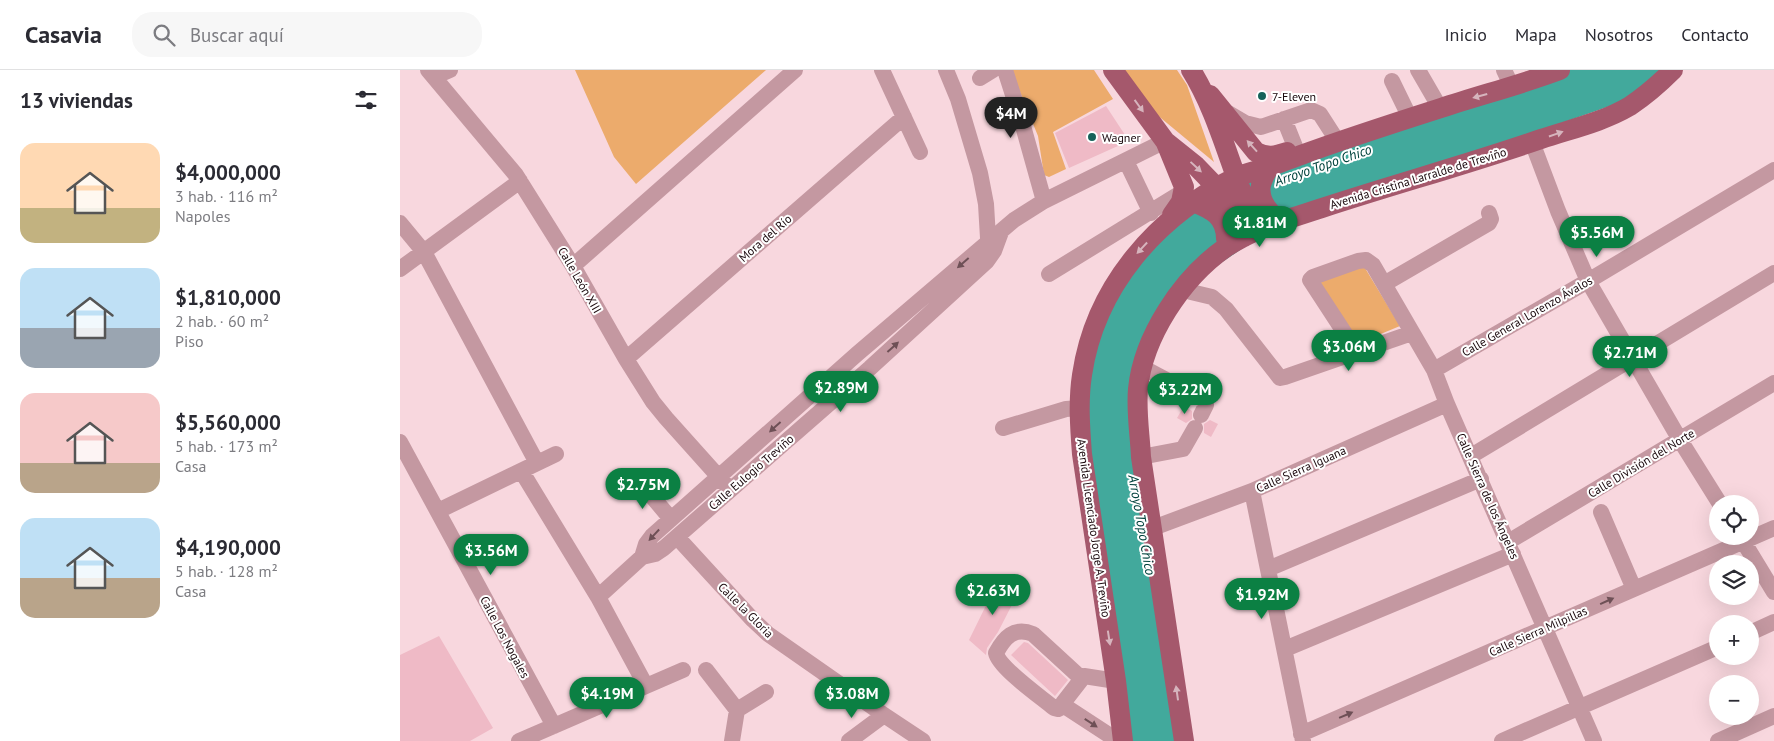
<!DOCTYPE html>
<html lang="es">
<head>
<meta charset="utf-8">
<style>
  body { margin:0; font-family:"PT Sans",sans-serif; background:#f7f7f7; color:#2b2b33; height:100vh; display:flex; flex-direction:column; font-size:19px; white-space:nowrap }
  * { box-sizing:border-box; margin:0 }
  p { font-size:16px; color:#7c7c81 }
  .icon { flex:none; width:28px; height:28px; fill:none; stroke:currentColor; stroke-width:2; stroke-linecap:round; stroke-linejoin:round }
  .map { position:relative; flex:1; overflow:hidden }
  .drawer { display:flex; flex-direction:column; background:#fff; width:400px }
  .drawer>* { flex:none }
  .tools { position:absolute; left:1309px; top:425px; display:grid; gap:10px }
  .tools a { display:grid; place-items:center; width:50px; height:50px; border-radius:50%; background:#fff; box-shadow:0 5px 20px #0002; font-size:25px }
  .price { position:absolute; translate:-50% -42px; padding:0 11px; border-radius:18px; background:#0b8043; color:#fff; font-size:16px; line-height:32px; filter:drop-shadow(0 1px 2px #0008) }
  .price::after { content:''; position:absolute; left:50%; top:30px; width:15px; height:11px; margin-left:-8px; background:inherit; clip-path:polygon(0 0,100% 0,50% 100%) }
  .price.on { background:#222; color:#fff }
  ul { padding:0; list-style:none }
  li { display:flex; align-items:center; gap:15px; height:125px; padding:0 20px }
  li span { display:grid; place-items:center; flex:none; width:140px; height:100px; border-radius:15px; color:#555 }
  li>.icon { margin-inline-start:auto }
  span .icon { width:60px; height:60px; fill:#fffc; stroke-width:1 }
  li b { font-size:21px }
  h2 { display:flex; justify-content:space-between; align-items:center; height:60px; padding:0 20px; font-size:21px }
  header { display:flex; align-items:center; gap:30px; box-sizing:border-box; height:70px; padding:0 25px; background:#fff; border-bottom:1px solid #e1e1e2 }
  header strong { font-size:24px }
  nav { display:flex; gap:28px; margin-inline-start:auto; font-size:18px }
  .search { width:350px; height:45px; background:#f7f7f7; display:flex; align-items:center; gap:12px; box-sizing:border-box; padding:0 18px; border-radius:20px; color:#7c7c81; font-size:19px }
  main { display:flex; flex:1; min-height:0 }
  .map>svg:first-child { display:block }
  .green { fill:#ecab6c }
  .water { fill:#42a99c }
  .building { fill:#efbac6 }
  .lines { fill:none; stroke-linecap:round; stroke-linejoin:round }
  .minor { stroke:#c498a1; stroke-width:16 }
  .major { stroke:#a5586c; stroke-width:20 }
  .oneway { fill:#d6b4bd }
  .oneway2 { fill:#6e5056 }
  .poi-dot { fill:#16625a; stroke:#fff; stroke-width:2 }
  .labels { text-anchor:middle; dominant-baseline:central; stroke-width:4; stroke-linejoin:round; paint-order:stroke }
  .poi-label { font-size:12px; fill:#19080c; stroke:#fff; text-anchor:start }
  .street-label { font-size:12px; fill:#19080c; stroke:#fff }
  .water-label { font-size:14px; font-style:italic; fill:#00423c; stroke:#fff }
</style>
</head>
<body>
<header>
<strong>Casavia</strong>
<div class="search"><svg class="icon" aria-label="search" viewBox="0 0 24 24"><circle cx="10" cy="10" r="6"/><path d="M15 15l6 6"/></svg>Buscar aquí</div>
<nav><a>Inicio</a><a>Mapa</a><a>Nosotros</a><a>Contacto</a></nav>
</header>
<main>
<section class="drawer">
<h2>13 viviendas<svg class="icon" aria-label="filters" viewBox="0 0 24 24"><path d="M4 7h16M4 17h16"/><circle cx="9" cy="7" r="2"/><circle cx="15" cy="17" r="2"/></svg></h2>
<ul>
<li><span style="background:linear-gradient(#ffd9b3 65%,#c2b280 0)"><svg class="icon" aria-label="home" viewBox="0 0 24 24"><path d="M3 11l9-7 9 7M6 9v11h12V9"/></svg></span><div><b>$4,000,000</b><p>3 hab. · 116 m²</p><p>Napoles</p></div></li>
<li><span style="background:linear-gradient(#bfe0f5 60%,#9aa5b1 0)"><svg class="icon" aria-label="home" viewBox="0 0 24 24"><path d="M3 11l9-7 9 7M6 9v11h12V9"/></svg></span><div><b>$1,810,000</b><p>2 hab. · 60 m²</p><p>Piso</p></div></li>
<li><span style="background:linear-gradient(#f6c9c9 70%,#b9a48a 0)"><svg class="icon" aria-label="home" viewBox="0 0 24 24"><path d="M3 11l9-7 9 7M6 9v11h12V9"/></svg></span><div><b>$5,560,000</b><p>5 hab. · 173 m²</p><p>Casa</p></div></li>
<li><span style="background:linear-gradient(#bfe0f5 60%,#b9a48a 0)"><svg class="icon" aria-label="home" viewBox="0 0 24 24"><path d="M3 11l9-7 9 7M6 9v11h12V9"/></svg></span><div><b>$4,190,000</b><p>5 hab. · 128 m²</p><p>Casa</p></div></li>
</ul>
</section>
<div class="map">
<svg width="1374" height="671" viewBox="0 0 1374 671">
  <rect width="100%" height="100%" fill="#f8d7de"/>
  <path class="green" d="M175,0h191l-130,114 -22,-27z
    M611,0h83l19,29 -60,33 13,37 -17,8 -5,-2 -6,-39z
    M724,0h53l10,15 27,77 -58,-48z
    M962,193l38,63 -41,17 -41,-64z"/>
  <path class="water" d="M1160,0h113l-26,23 -364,128 -102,69 -43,100 46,351h-61l-43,-333 21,-97 92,-109z"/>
  <path class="building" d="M706,36l23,35 -60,27 -14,-35z
    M784,336l8,5v8l-6,4 -9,-5z
    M810,350l8,4 -7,13 -7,-4v-9z
    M599,509l18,16 -19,37 -11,16 -1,7 -17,-15z
    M39,566l54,92 -23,13h-70v-86z
    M624,572l4,1 40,37 -13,16 -44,-41z"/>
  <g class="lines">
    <path class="minor" d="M28,0l88,105 57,91 53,93 27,43 13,16 60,67
      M482,0l38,82
      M546,0l12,29 22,74 6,31 2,34 5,10
      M605,0l18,56 21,75
      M1018,0l22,38
      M1104,0l8,17
      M34,7l16,-7
      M580,8l13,-8
      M992,11l18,37
      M828,43l17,10 16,4 50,-17 9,4 18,28
      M884,49l12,30
      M1132,72l26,69 30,70 92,159 40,64
      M726,91l25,52
      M0,153l24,29 113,211
      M173,196l222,-196
      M0,199l120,-88
      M649,204l135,-83
      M984,214l105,-61 2,-4 -2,-6
      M791,222l21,5 14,12 54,69 5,-1 127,-44
      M957,282l-47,-72 3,-3 45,-16 8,-1 7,5 61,105 13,34 147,337
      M226,289l278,-242
      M742,297l62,33 2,5 -5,10
      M1034,300l154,-89 186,-111
      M603,358l63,-19 14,-1
      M0,372l154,284
      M1071,386l303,-183
      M741,387l42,-8 12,-21
      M122,402l76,125 48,89
      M239,411l32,38
      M852,421l51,250
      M38,441l118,-57
      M1201,442l33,77
      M753,458l99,-37 195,-87
      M1340,466l34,56
      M277,467l76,83 15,14 116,81 39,26
      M1108,472l266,-159
      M242,487l4,-13 6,-8 205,-182 157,-134 30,-19 121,-60
      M868,499l213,-90
      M198,527l44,-40 13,-3 9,-6 206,-180 117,-107 7,-10 7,-19
      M1350,563l24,-11
      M885,579l228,-95
      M306,600l31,40
      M716,611l-32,-5 -21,27 3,4 52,34
      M664,636l-6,3 -4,-1c-13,-11 -55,-40 -58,-55 8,-15 18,-27 37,-19l49,45
      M337,640l29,-18
      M901,664l473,-206
      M119,671l164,-71
      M332,671l5,-31
      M449,671l35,-26
      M1102,671l216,-94
      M1318,671l56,-25"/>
    <path class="major" d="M713,0l52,71 30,24 26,27 23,45
      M791,0c30,48 41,108 67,160
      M810,25l46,57c12,6 19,4 31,0
      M766,73l18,44 -3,15 -9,13
      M870,97c-4,5 -7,11 -9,18 -3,15 9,31 22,36
      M793,132c19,7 33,15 33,37
      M723,671l-7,-60 -34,-227c-2,-26 -4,-53 0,-79 13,-89 75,-159 154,-198 11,-4 22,-7 33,-10 11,-4 21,-8 32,-12 46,-17 93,-32 140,-47 39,-13 79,-23 119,-38
      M784,671l-43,-284c-1,-22 -5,-45 -3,-68 5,-52 44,-111 87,-141 29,-20 64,-29 97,-40 73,-24 147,-44 219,-69 30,-10 62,-17 89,-33 15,-10 30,-23 43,-36"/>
  </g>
  <defs><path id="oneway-solid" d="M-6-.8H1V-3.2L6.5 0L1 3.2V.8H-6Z" transform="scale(1.25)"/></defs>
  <g class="oneway">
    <use href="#oneway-solid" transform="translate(1080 26) rotate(165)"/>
    <use href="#oneway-solid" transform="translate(739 36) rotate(54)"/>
    <use href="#oneway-solid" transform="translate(1156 64) rotate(-19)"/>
    <use href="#oneway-solid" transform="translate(852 76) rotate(-132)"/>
    <use href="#oneway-solid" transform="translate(796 97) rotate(43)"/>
    <use href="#oneway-solid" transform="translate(742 178) rotate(133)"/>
    <use href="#oneway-solid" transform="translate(709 568) rotate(81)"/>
    <use href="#oneway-solid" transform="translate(777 623) rotate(-98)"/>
  </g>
  <g class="oneway2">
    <use href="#oneway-solid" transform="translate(563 193) rotate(139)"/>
    <use href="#oneway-solid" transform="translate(493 277) rotate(-42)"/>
    <use href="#oneway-solid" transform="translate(375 357) rotate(138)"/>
    <use href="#oneway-solid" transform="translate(254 465) rotate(133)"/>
    <use href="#oneway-solid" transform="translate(1207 531) rotate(-24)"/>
    <use href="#oneway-solid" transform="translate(946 645) rotate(-23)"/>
    <use href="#oneway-solid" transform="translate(691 653) rotate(33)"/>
  </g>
  <g class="poi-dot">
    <circle cx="862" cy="26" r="5"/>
    <circle cx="692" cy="67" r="5"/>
  </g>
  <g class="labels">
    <g class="poi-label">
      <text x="872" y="26">7-Eleven</text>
      <text x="702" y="67">Wagner</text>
    </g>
    <g class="street-label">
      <text transform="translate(1018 108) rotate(-17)">Avenida Cristina Larralde de Treviño</text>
      <text transform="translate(365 168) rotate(-41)">Mora del Río</text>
      <text transform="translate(180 210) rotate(60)">Calle León XIII</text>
      <text transform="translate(1127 246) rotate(-30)">Calle General Lorenzo Ávalos</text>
      <text transform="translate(1241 393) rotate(-31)">Calle División del Norte</text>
      <text transform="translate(901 399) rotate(-24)">Calle Sierra Iguana</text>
      <text transform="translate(351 402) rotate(-41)">Calle Eulogio Treviño</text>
      <text transform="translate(1088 426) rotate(66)">Calle Sierra de los Ángeles</text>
      <text transform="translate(694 458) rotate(82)">Avenida Licenciado Jorge A. Treviño</text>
      <text transform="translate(346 540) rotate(45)">Calle la Gloria</text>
      <text transform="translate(1138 561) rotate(-24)">Calle Sierra Milpillas</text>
      <text transform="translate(105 567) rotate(62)">Calle Los Nogales</text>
    </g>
    <g class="water-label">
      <text transform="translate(923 95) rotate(-19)">Arroyo Topo Chico</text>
      <text transform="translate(742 455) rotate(80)">Arroyo Topo Chico</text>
    </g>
  </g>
</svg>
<div class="tools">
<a><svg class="icon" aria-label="locate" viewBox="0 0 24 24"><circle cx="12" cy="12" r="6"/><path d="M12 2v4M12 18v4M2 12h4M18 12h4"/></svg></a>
<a><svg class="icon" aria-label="layers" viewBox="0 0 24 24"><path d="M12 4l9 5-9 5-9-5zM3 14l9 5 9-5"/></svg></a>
<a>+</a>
<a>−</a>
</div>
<b class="price on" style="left:611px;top:69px">$4M</b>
<b class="price" style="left:860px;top:178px">$1.81M</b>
<b class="price" style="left:1197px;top:188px">$5.56M</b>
<b class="price" style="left:949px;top:302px">$3.06M</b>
<b class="price" style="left:1230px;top:308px">$2.71M</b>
<b class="price" style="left:441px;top:343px">$2.89M</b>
<b class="price" style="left:785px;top:345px">$3.22M</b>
<b class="price" style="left:243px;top:440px">$2.75M</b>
<b class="price" style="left:91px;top:506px">$3.56M</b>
<b class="price" style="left:593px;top:546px">$2.63M</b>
<b class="price" style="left:862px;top:550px">$1.92M</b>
<b class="price" style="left:207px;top:649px">$4.19M</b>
<b class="price" style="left:452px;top:649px">$3.08M</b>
</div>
</main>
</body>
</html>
